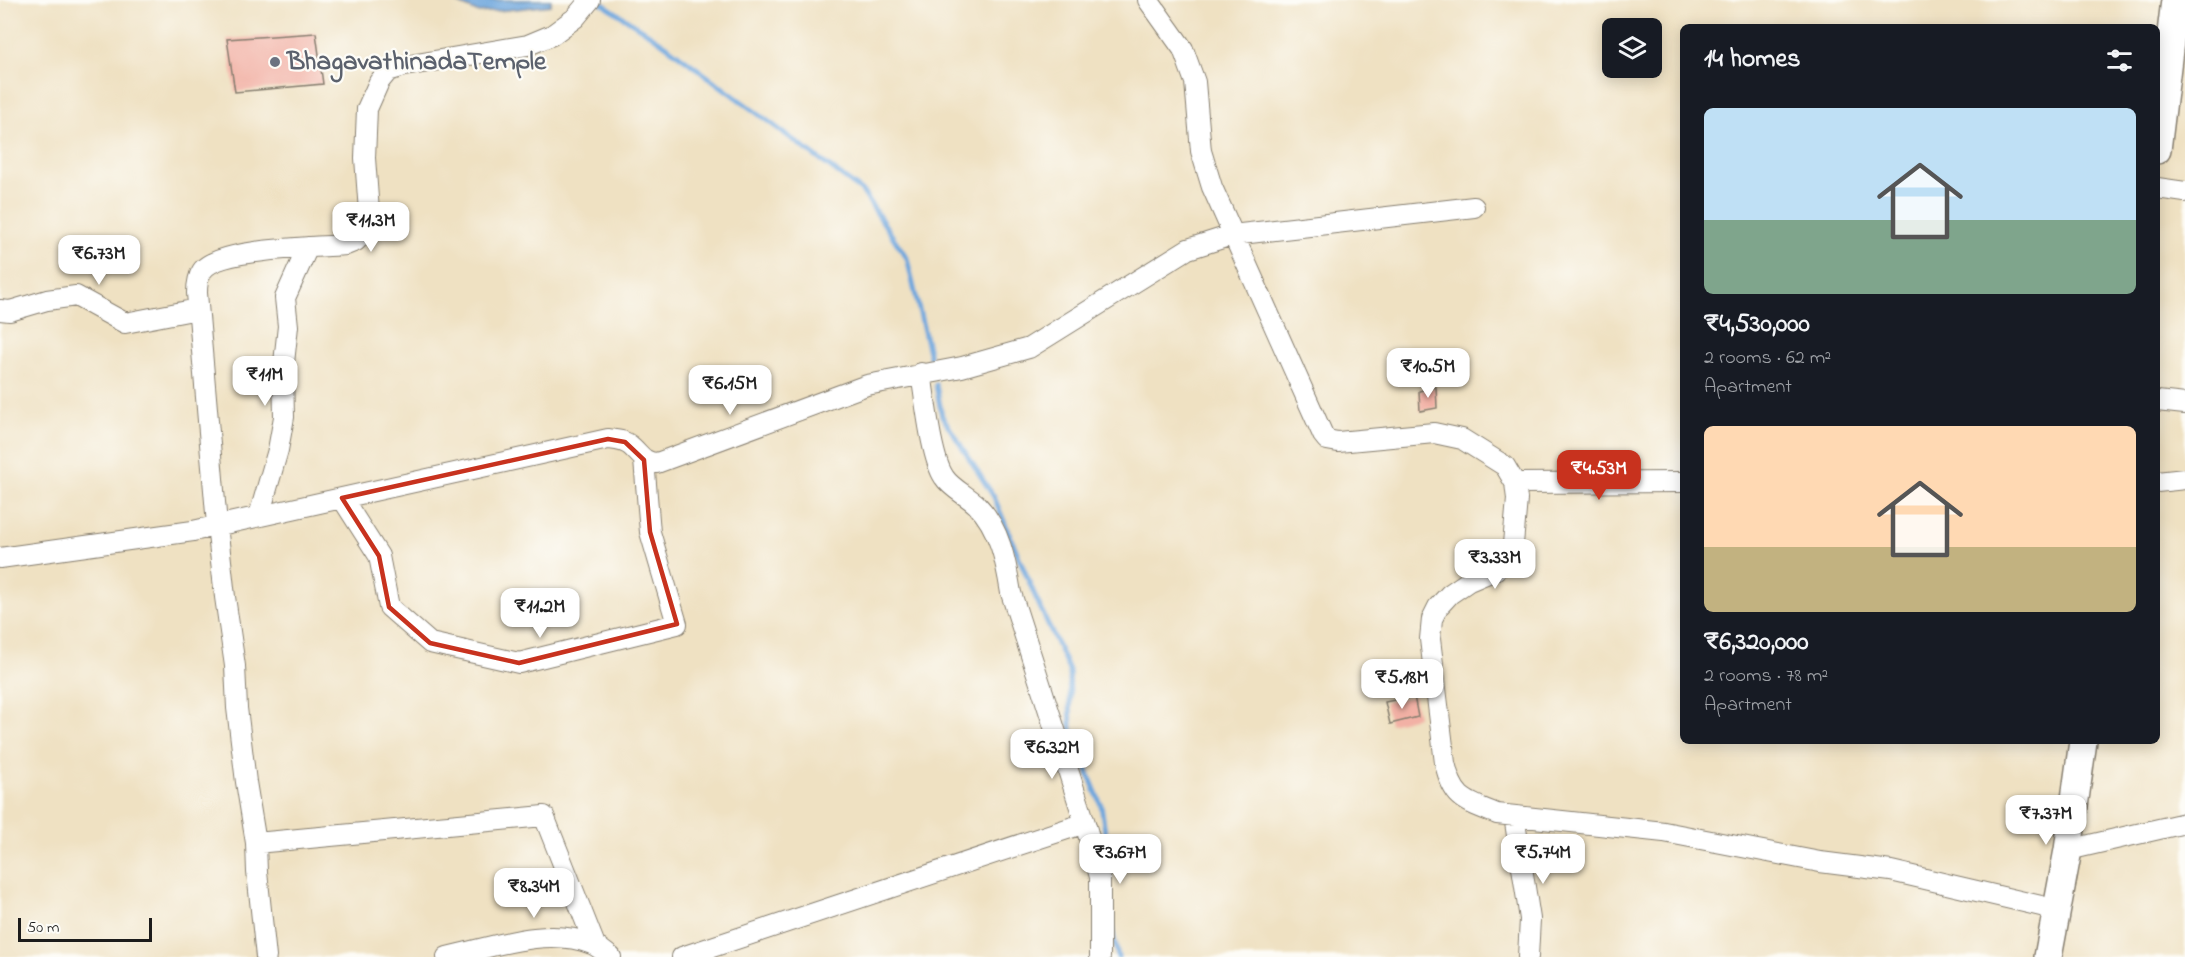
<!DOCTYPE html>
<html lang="en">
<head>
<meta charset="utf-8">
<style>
  body { margin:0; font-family:"Indie Flower",sans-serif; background:#242831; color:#f1f3f6; height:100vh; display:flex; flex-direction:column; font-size:22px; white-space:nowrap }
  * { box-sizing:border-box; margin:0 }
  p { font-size:20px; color:#9ea1a6 }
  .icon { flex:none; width:33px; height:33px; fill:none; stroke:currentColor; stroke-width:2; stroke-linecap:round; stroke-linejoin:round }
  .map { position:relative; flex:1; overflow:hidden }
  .sheet { position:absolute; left:1680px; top:24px; width:480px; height:720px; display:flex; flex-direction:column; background:#171b24; border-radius:9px; box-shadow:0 3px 15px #0003 }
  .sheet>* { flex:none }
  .buttons { position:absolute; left:1602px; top:18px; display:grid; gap:12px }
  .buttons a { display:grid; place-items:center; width:60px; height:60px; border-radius:9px; background:#171b24; box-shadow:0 3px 15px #0003; font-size:30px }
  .scale { position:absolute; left:18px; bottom:15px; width:134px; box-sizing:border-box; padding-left:6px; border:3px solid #1c1c1c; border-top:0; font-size:16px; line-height:21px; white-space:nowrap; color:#1c1c1c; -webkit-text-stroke:4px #fdfcf7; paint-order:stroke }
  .price { position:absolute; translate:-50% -51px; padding:0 14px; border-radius:12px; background:#fff; color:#222; font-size:20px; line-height:39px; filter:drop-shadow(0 2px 3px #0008) }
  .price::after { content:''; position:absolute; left:50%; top:36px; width:18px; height:14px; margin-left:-9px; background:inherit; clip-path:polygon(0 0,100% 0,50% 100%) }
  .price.current { background:#c8321e; color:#fff }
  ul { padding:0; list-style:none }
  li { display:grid; align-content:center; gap:12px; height:318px; padding:0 24px }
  li span { display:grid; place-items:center; height:186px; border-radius:9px; color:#555 }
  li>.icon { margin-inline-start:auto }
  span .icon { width:108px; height:108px; fill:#fffc; stroke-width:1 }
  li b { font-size:26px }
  h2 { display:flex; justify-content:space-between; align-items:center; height:72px; padding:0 24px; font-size:26px }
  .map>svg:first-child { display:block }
  .water { fill:#6da6dd; stroke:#44617c; stroke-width:1.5 }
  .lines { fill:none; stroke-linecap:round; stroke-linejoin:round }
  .stream { stroke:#6da6dd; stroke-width:5 }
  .building { fill:#f2b1a5 }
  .minor-casing { stroke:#867e6f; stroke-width:22 }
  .secondary-casing { stroke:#867e6f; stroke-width:30 }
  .minor { stroke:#fff; stroke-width:20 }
  .secondary { stroke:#fff; stroke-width:27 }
  .marked { fill:none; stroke:#c8321e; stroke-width:4.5; stroke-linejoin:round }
  .worship-dot { fill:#6b7280; stroke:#fdfcf7; stroke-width:2 }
  .labels { text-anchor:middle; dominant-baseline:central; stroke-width:4.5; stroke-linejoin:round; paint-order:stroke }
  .worship-label { font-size:27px; font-weight:bold; fill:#5b616d; stroke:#fdfcf7; text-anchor:start }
</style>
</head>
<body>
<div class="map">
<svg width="2185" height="957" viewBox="0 0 2185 957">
  <rect width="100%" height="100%" fill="#fdfcf7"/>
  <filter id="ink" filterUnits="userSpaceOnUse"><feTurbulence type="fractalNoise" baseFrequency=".0167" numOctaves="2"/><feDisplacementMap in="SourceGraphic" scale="12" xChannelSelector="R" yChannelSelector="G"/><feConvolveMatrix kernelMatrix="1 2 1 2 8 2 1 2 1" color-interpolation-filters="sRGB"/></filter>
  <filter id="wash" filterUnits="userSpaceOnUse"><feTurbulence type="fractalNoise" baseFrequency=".008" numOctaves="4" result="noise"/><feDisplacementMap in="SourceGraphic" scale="24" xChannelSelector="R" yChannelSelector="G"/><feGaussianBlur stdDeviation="1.35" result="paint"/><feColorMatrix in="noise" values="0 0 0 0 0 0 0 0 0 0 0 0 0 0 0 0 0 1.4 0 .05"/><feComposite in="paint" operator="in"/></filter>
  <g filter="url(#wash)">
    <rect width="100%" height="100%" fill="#efe1c2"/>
    <path class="water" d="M451,0h100v5l-72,8z"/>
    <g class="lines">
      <path class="stream" d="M597,0l63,41 202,150 45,67 23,99
        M936,385l6,31 52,81 41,99 34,74 2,60 30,75 6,40 2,33
        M1109,890l2,35 7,32"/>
    </g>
    <g id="blocks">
      <path class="building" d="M316,33l7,51 -88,8 -8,-53z
        M1436,387l1,21 -17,3 -1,-20z
        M1414,696l4,21 -28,7 -5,-22z"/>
    </g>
  </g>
  <g filter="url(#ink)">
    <use href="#blocks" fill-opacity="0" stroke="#867e6f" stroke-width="1.5"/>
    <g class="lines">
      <g class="minor-casing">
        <path id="minor" d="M1148,0l35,49 12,33 6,69 11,36 111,248 4,5 11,2 96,-9 28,6 43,27 10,17 2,16 -4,45 -7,17 -11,9 -26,11 -19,13 -12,13 -6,12 -2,20 15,124c8,36 19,38 52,51l167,18 156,30 71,9 167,39
          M2157,188l28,4
          M0,310l10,1 37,-11 29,-4 49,27 73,-14
          M2157,401l28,3
          M2157,482l28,-3
          M1515,483l168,-1
          M342,498l37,58 10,51 41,36 89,20 158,-39 -27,-92 -6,-72
          M259,516l19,-66 6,-33 -1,-45 5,-46 -3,-28 23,-51
          M0,558l193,-27 415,-92c8,1 17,1 24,8 9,8 11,15 25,16l210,-78 95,-18 67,-19 159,-99 44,-14 242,-28
          M1514,816l16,103 -2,38
          M1085,823l15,54v80
          M256,843l288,-27 51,129
          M2068,850l117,-27
          M266,957l-9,-85 -1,-29 -10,-61 -9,-74 -2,-42 -10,-69 -8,-72 -20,-232c0,-7 1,-16 5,-22 15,-23 116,-24 144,-26l10,-4 14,-16 -5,-67 2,-49 12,-27 9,-11 17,-5 123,-21 24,-10 23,-17 15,-18
          M447,957c46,-10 100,-31 145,-13 7,3 13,9 19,13
          M682,957l403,-134 -74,-230c-5,-31 -11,-65 -35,-89 -10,-9 -25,-16 -32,-27 -13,-19 -19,-80 -23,-104"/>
      </g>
      <g class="secondary-casing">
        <path id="secondary" d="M2157,150l18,-150
          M2048,957l20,-107 15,-109"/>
      </g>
      <use href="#minor" class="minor"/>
      <use href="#secondary" class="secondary"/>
    </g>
  </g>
  <path class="marked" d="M608,439l17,3 19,18 6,72 27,92 -158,39 -89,-20 -41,-36 -10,-51 -37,-58z"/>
  <circle class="worship-dot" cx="275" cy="62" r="6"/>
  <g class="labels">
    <g class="worship-label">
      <text x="287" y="62">BhagavathinadaTemple</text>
    </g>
  </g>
</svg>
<div class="buttons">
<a><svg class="icon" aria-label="layers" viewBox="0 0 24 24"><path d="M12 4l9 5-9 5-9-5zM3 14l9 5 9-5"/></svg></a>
</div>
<div class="scale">50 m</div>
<b class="price" style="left:371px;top:253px">₹11.3M</b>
<b class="price" style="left:99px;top:286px">₹6.73M</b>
<b class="price" style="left:1428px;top:399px">₹10.5M</b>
<b class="price" style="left:265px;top:407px">₹11M</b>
<b class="price" style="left:730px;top:416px">₹6.15M</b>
<b class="price current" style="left:1599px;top:501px">₹4.53M</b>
<b class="price" style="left:1495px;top:590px">₹3.33M</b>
<b class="price" style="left:540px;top:639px">₹11.2M</b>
<b class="price" style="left:1402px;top:710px">₹5.18M</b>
<b class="price" style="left:1052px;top:780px">₹6.32M</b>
<b class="price" style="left:2046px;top:846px">₹7.37M</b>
<b class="price" style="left:1120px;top:885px">₹3.67M</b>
<b class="price" style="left:1543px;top:885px">₹5.74M</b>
<b class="price" style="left:534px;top:919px">₹8.34M</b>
<section class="sheet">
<h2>14 homes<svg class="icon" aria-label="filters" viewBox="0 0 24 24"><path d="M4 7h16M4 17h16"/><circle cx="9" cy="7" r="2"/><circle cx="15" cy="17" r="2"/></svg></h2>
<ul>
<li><span style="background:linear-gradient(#bfe0f5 60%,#7fa58c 0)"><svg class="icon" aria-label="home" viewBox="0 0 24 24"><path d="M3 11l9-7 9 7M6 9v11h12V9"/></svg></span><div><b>₹4,530,000</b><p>2 rooms · 62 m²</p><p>Apartment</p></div></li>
<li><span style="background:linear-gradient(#ffd9b3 65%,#c2b280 0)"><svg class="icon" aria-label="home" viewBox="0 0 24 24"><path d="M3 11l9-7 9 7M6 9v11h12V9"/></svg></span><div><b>₹6,320,000</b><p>2 rooms · 78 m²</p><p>Apartment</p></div></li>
</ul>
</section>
</div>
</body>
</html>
